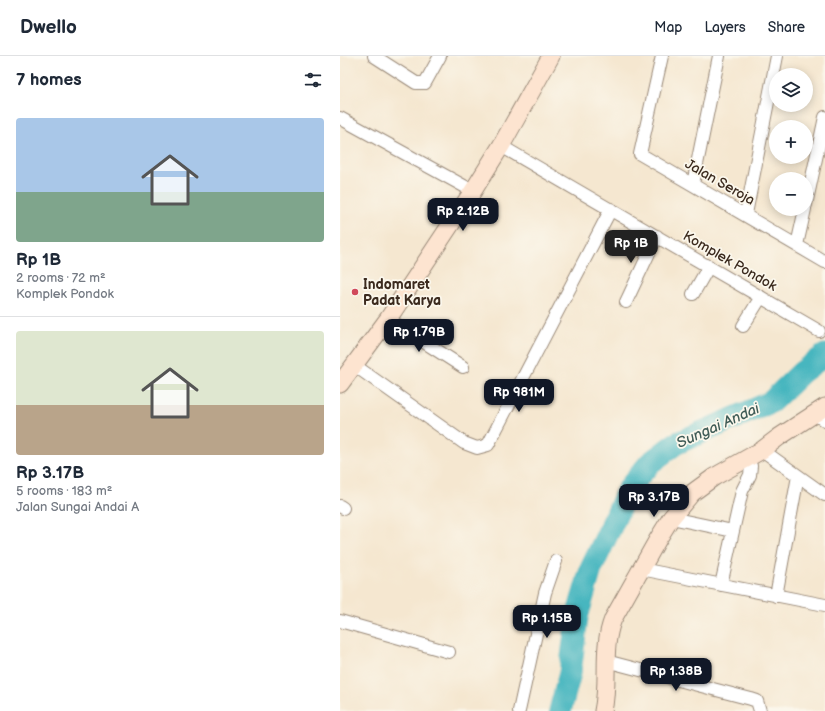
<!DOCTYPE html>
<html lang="en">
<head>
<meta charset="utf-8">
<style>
  body { margin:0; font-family:"Balsamiq Sans",sans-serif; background:#f6f6f7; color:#1f2937; height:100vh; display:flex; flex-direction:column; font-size:15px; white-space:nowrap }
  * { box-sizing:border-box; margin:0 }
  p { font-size:13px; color:#747a83 }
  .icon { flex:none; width:22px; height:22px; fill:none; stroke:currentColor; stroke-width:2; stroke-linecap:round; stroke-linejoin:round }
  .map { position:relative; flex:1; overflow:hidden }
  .panel { display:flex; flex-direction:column; background:#fff; width:340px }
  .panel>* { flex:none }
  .tools { position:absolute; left:429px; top:12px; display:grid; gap:8px }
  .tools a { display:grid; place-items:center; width:44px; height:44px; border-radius:50%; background:#fff; box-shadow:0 2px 10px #0003; font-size:20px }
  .price { position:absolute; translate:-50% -34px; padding:0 9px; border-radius:8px; background:#111827; color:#fff; font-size:13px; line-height:26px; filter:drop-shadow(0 1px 2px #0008) }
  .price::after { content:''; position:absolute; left:50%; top:24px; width:12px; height:9px; margin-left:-6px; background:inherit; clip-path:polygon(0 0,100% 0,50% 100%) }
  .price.on { background:#222; color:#fff }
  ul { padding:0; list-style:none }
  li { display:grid; align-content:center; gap:8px; height:212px; padding:0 16px }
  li+li { border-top:1px solid #e0e1e3 }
  li span { display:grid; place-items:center; height:124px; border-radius:4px; color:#555 }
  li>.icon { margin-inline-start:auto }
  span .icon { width:72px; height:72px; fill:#fffc; stroke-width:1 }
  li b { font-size:17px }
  h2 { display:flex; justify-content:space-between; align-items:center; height:48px; padding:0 16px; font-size:17px }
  header { display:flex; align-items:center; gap:24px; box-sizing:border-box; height:56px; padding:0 20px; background:#fff; border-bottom:1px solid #e0e1e3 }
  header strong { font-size:19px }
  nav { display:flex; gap:22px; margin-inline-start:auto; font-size:14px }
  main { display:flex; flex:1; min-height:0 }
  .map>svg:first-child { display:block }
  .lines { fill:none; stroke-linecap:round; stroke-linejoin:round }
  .river { stroke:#47b6bf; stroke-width:23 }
  .street-casing { stroke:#988877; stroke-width:14 }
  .secondary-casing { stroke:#988877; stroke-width:19 }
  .street { stroke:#fff; stroke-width:12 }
  .secondary { stroke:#fde4d0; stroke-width:17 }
  .poi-dot { fill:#d1495b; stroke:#fbf7ec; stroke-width:1.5 }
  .labels { text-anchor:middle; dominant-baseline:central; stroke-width:3.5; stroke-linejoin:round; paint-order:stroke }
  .street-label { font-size:14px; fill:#3b2a1e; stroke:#fbf7ec }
  .poi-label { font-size:14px; font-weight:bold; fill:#3b2a1e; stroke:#fbf7ec; text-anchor:start }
  .water-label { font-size:15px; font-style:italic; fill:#3f5b56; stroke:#fbf7ec }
</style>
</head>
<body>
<header>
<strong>Dwello</strong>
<nav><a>Map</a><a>Layers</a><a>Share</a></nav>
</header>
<main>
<section class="panel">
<h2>7 homes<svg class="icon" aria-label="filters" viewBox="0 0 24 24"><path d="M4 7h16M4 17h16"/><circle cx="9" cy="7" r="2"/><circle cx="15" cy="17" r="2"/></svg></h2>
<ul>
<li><span style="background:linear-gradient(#a9c7e8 60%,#7fa58c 0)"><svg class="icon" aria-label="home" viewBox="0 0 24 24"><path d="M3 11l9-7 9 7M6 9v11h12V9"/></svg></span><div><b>Rp 1B</b><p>2 rooms · 72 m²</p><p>Komplek Pondok</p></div></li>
<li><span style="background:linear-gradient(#dfe7d0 60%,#b9a48a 0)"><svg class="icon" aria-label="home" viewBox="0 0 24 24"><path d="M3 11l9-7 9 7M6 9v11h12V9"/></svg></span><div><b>Rp 3.17B</b><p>5 rooms · 183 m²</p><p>Jalan Sungai Andai A</p></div></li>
</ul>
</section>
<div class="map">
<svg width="485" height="655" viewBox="0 0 485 655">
  <rect width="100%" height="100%" fill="#fbf7ec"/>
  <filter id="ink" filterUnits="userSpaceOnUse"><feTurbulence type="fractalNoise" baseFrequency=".025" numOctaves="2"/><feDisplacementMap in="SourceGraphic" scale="8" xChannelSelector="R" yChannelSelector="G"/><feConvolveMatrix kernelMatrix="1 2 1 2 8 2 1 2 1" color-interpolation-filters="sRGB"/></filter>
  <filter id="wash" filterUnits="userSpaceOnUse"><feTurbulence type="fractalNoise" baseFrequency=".012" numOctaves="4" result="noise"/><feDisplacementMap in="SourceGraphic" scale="16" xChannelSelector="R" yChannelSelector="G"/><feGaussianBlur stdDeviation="0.9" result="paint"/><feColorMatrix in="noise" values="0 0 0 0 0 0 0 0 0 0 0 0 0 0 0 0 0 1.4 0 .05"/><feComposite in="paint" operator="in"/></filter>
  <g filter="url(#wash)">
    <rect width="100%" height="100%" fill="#f5e7d0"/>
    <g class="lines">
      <path class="river" d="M220,655l10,-38 7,-56 14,-48 38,-81 21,-25 25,-19 96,-42 31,-30 23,-17"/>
    </g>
  </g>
  <g filter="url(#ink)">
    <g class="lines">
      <g class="street-casing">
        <path id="street" d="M34,0l42,27h9l15,-27
          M322,0l-22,98 185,108
          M0,62l133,73
          M161,90l318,185
          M353,128l26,-128
          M466,149l19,-88
          M406,158l31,-158
          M457,189l8,-36
          M353,238l16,-28
          M286,246l31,-66
          M48,263l75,48
          M403,270l18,-29
          M14,309l110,78 13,5 11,-3 123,-236
          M475,358l10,7
          M422,394l63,45
          M0,450l3,2
          M331,462l62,13
          M301,513l184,36
          M381,529l21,-94 8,-16 1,-9 -4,-6
          M436,540l22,-120
          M0,565l109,31
          M266,605l145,38 6,2 3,10
          M179,655l26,-118 11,-32"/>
      </g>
      <g class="secondary-casing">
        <path id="secondary" d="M0,328l48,-65 85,-128 28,-45 50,-90
          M263,655c7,-31 -2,-62 10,-92l45,-80 13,-21 21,-25 22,-16 48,-27 17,-13 46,-30"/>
      </g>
      <use href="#street" class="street"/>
      <use href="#secondary" class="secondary"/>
    </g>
  </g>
  <circle class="poi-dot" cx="15" cy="236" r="4"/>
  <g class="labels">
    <g class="street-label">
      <text transform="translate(380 126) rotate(30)">Jalan Seroja</text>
      <text transform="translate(390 205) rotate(30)">Komplek Pondok</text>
    </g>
    <g class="poi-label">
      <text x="23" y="228">Indomaret<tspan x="23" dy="16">Padat Karya</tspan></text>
    </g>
    <g class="water-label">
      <text transform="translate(378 370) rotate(-24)">Sungai Andai</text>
    </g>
  </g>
</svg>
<div class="tools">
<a><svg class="icon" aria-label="layers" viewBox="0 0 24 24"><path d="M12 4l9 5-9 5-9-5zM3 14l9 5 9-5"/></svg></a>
<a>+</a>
<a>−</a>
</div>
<b class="price" style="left:123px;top:176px">Rp 2.12B</b>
<b class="price on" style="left:291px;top:208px">Rp 1B</b>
<b class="price" style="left:79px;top:297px">Rp 1.79B</b>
<b class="price" style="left:179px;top:357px">Rp 981M</b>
<b class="price" style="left:314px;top:462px">Rp 3.17B</b>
<b class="price" style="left:207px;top:583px">Rp 1.15B</b>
<b class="price" style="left:336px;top:636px">Rp 1.38B</b>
</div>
</main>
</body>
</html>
